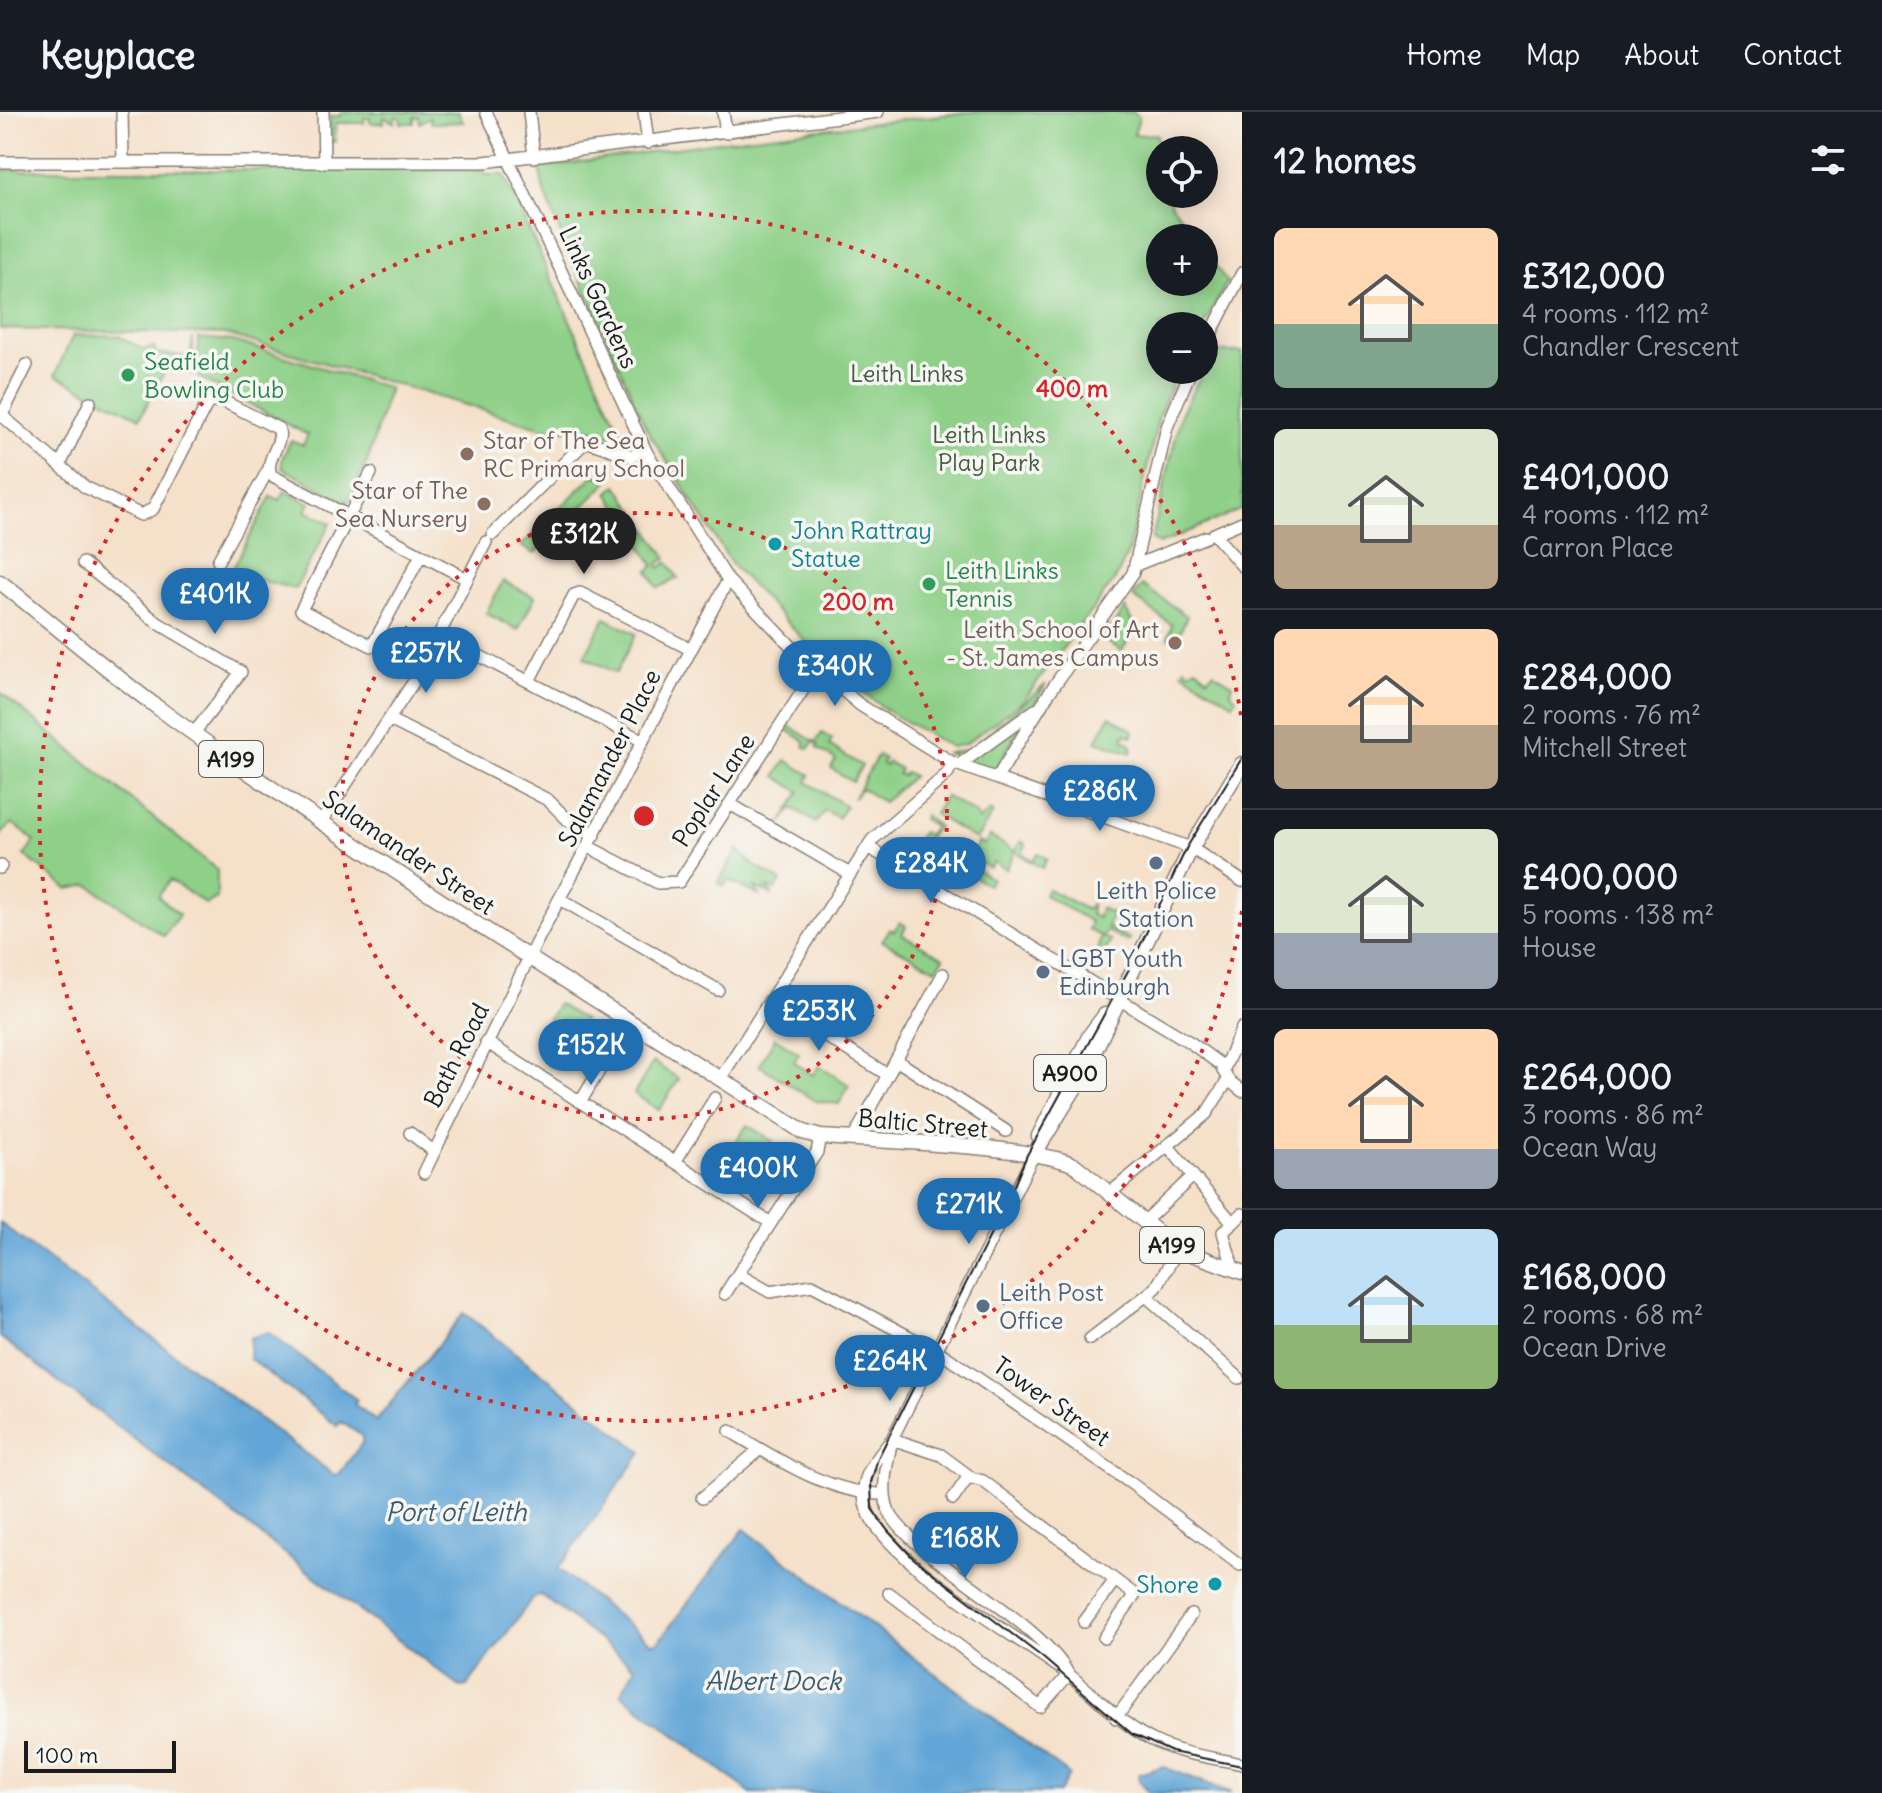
<!DOCTYPE html>
<html lang="en">
<head>
<meta charset="utf-8">
<style>
  body { margin:0; font-family:Delius,sans-serif; background:#20242c; color:#f1f3f6; height:100vh; display:flex; flex-direction:column; font-size:30px; white-space:nowrap }
  * { box-sizing:border-box; margin:0 }
  p { font-size:26px; color:#9ea1a6 }
  .icon { flex:none; width:44px; height:44px; fill:none; stroke:currentColor; stroke-width:2; stroke-linecap:round; stroke-linejoin:round }
  .map { position:relative; flex:1; overflow:hidden }
  .panel { display:flex; flex-direction:column; background:#171b24; width:640px }
  .panel>* { flex:none }
  .fabs { position:absolute; left:1146px; top:24px; display:grid; gap:16px }
  .fabs a { display:grid; place-items:center; width:72px; height:72px; border-radius:50%; background:#171b24; box-shadow:0 4px 20px #0003; font-size:40px }
  .scale { position:absolute; left:24px; bottom:20px; width:152px; box-sizing:border-box; padding-left:8px; border:4px solid #1c1c1c; border-top:0; font-size:22px; line-height:28px; white-space:nowrap; color:#1c1c1c; -webkit-text-stroke:6px #f6f6f2; paint-order:stroke }
  .price { position:absolute; translate:-50% -68px; padding:0 18px; border-radius:28px; background:#1f6fb2; color:#fff; font-size:26px; line-height:52px; filter:drop-shadow(0 2px 4px #0008) }
  .price::after { content:''; position:absolute; left:50%; top:48px; width:24px; height:18px; margin-left:-12px; background:inherit; clip-path:polygon(0 0,100% 0,50% 100%) }
  .price.current { background:#222; color:#fff }
  ul { padding:0; list-style:none }
  li { display:flex; align-items:center; gap:24px; height:200px; padding:0 32px }
  li+li { border-top:2px solid #363941 }
  li span { display:grid; place-items:center; flex:none; width:224px; height:160px; border-radius:12px; color:#555 }
  li>.icon { margin-inline-start:auto }
  span .icon { width:96px; height:96px; fill:#fffc; stroke-width:1 }
  li b { font-size:34px }
  h2 { display:flex; justify-content:space-between; align-items:center; height:96px; padding:0 32px; font-size:34px }
  header { display:flex; align-items:center; gap:48px; box-sizing:border-box; height:112px; padding:0 40px; background:#171b24; border-bottom:2px solid #363941 }
  header strong { font-size:38px }
  nav { display:flex; gap:44px; margin-inline-start:auto; font-size:28px }
  main { display:flex; flex:1; min-height:0 }
  .map>svg:first-child { display:block }
  .green { fill:#8ed088; stroke:#557652; stroke-width:2 }
  .water { fill:#62a6d7; stroke:#3f617a; stroke-width:2 }
  .lines { fill:none; stroke-linecap:round; stroke-linejoin:round }
  .minor-casing { stroke:#887e72; stroke-width:14 }
  .major-casing { stroke:#887e72; stroke-width:17 }
  .minor { stroke:#fff; stroke-width:11 }
  .major { stroke:#fff; stroke-width:14 }
  .tram { stroke:#1c1c1c; stroke-width:2 }
  .ring { fill:none; stroke:#d62828; stroke-width:4; stroke-dasharray:4 8 }
  .leisure-dot { fill:#2e9e5b; stroke:#f6f6f2; stroke-width:3 }
  .education-dot { fill:#8d6e63; stroke:#f6f6f2; stroke-width:3 }
  .culture-dot { fill:#0f9aa8; stroke:#f6f6f2; stroke-width:3 }
  .service-dot { fill:#5c6f8a; stroke:#f6f6f2; stroke-width:3 }
  .labels { text-anchor:middle; dominant-baseline:central; stroke-width:7; stroke-linejoin:round; paint-order:stroke }
  .shield { fill:#f6f6f2; stroke:#5d5d5c; stroke-width:2 }
  .shield-label { font-size:22px; font-weight:bold; fill:#1c1c1c }
  .street-label { font-size:24px; fill:#1c1c1c; stroke:#f6f6f2 }
  .leisure-label { font-size:24px; fill:#27864d; stroke:#f6f6f2; text-anchor:start }
  .park-label { font-size:24px; fill:#445b42; stroke:#f6f6f2 }
  .education-label { font-size:24px; fill:#785e54; stroke:#f6f6f2; text-anchor:end }
  .culture-label { font-size:24px; fill:#0d838f; stroke:#f6f6f2; text-anchor:start }
  .service-label { font-size:24px; fill:#4e5e75; stroke:#f6f6f2; text-anchor:start }
  .water-label { font-size:26px; font-style:italic; fill:#3c5a70; stroke:#f6f6f2 }
  .centre { fill:#d62828; stroke:#f6f6f2; stroke-width:4 }
  .ring-label { font-size:24px; text-anchor:middle; font-weight:bold; fill:#d62828; stroke:#f6f6f2; stroke-width:7; stroke-linejoin:round; paint-order:stroke }
</style>
</head>
<body>
<header>
<strong>Keyplace</strong>
<nav><a>Home</a><a>Map</a><a>About</a><a>Contact</a></nav>
</header>
<main>
<div class="map">
<svg width="1242" height="1681" viewBox="0 0 1242 1681">
  <rect width="100%" height="100%" fill="#f6f6f2"/>
  <filter id="ink" filterUnits="userSpaceOnUse"><feTurbulence type="fractalNoise" baseFrequency=".0125" numOctaves="2"/><feDisplacementMap in="SourceGraphic" scale="16" xChannelSelector="R" yChannelSelector="G"/><feConvolveMatrix kernelMatrix="1 2 1 2 8 2 1 2 1" color-interpolation-filters="sRGB"/></filter>
  <filter id="wash" filterUnits="userSpaceOnUse"><feTurbulence type="fractalNoise" baseFrequency=".006" numOctaves="4" result="noise"/><feDisplacementMap in="SourceGraphic" scale="32" xChannelSelector="R" yChannelSelector="G"/><feGaussianBlur stdDeviation="1.8" result="paint"/><feColorMatrix in="noise" values="0 0 0 0 0 0 0 0 0 0 0 0 0 0 0 0 0 1.4 0 .05"/><feComposite in="paint" operator="in"/></filter>
  <g filter="url(#wash)">
    <rect width="100%" height="100%" fill="#f5e0c9"/>
    <path class="green" d="M342,0h116l5,10 -32,1 -1,-6 -10,6 -1,-6h-5v6h-13l-1,-6h-5v6l-11,-6v6h-14v-5h-6v5h-28l-1,19h-4l-1,-26h11z
      M969,0h164l6,5 -5,18 23,-1 3,60h4l32,44h-36v44h44v-32l23,32 -23,44h-44v44h18l-19,45 -31,138 -12,25 -93,123 -58,43 -14,3 -64,-36 -59,-46 -95,-99 -87,-138 -84,-191 -19,-49 -3,-20 204,-30z
      M0,58h484l1,5h19l118,260c-13,4 -25,-4 -39,-6 -12,-2 -21,4 -33,1l-324,-96 -226,-5z
      M73,223l46,1 23,13 13,-2v6l35,4 3,-19 -1,36 -23,-11 -29,55 -85,-43z
      M198,226l35,3 156,47 -21,72 -21,43 -65,-35v-9l9,-19 12,5 5,-10 -110,-58z
      M1213,240h29v157l-83,35 -7,-5 29,-125z
      M594,363l16,5 -76,74 -13,-8z
      M617,373l50,73 -9,6 2,4 8,-6 10,16 -20,10 -10,-17 6,-5 -46,-73z
      M285,379l25,12 -4,8 25,12 -36,66 -64,-17 40,-76 9,4z
      M503,469l32,16 -17,33 -32,-17z
      M1142,473l45,31 -10,23 -9,-1 4,-13 -39,-28z
      M1125,496l10,20 -13,23 -19,-11z
      M605,506l31,16 -20,39 -32,-16z
      M1185,555l4,5 7,-4 12,10 5,-6 19,12 -2,8 6,6 -3,5 -51,-31z
      M1046,572l-52,87 -47,-18 23,-4z
      M0,580l217,178v28l-11,6 -36,-24 -12,16 21,19 -15,21 -75,-51 -21,4 -44,-34 11,-14 -23,-18 -12,13z
      M1110,604l24,15 -1,5 -8,-2 -2,5 9,6 -1,8 -35,-12z
      M786,612l29,18 7,-9 10,6 -3,6 33,21 -10,16 -21,-14 5,-8 -19,-12 1,-4 -5,-2 -4,7 -5,-3 2,-4 -22,-14z
      M878,643l6,4 -2,5 4,2 2,-4 12,7 -2,5 4,2 3,-4 8,4 -30,26 -22,-14 -8,11z
      M786,648l24,15 -3,7 39,24 -8,12 -13,-8 -9,13 -23,-15 -12,15 19,-31 -24,-16z
      M945,684l31,18 3,7 11,-10 3,2 -17,27 -42,-26z
      M925,703l13,12 -12,12 66,40 -4,6 -72,-42 6,-11 6,3 6,-9 -11,-7z
      M990,724l24,15 7,-10 5,4 -4,8 11,7 5,-7 9,6 -5,9 -27,-16 -9,17 -12,-7 -5,6 -19,-12 9,-14 5,3z
      M738,737l14,15 29,17 -6,9 -9,-3 7,8 -18,-8 5,9 -32,-16 -4,6 -6,-3z
      M1048,777l39,21 4,-6v11l7,3 2,-10 13,6 -6,13 23,12 -2,3 -21,-11 -4,6 8,4 -8,14 -6,-4 4,-14 -13,-8 3,-7 -47,-27z
      M900,810l6,4 -4,8 42,24 -8,11 -54,-28 8,-12 4,2z
      M558,892l26,16 -18,29 -26,-17z
      M775,926l24,15 -5,9 19,13 6,-9 30,19 -10,19 -24,-3 -56,-36z
      M653,950l26,17 -20,31 -25,-16z
      M747,1013l26,16 -18,31 -27,-17z"/>
    <path class="water" d="M0,1111l334,252 5,-1 23,-31v-7l-21,-14 -4,4 -88,-68 1,-20 18,-6 89,68 -3,4 22,17 88,-108 178,139 -84,117 94,74 6,-1 86,-113 325,246 -10,18h-308l-130,-99 14,-27 -94,-72 -8,3 -66,88 -7,1 -460,-350z
      M1164,1654v1l68,26h-83l-10,-12v-7z"/>
  </g>
  <g filter="url(#ink)">
    <g class="lines">
      <g class="minor-casing">
        <path id="minor" d="M122,0l1,50
          M323,0l1,51
          M486,0l161,341 81,127 66,69 66,56 93,58 238,85 51,33
          M529,0l5,45
          M644,0l4,31
          M723,0l3,21
          M0,50h484l394,-50
          M1204,235l38,-74
          M0,302l85,73 56,28 12,-6 54,-105 12,-5 60,30c4,17 -15,30 -8,46l196,104
          M2,303l25,-50
          M60,353l30,-63
          M371,361l-70,137 71,36 49,-91
          M1242,410l-28,12 28,32
          M493,422l93,-93 44,15 17,-3
          M218,449l50,-91
          M83,451l75,60 83,49 -47,61
          M1136,453l70,-28
          M439,523l204,106
          M529,569l45,-86 6,-2 110,56
          M390,608l158,80 20,20 27,15
          M959,653l76,-55
          M997,666l52,-85 84,-120 34,-146 24,-57
          M730,692l120,70
          M322,709l98,-149 66,-130
          M589,735l69,36 21,-1 137,-212
          M868,735l323,196 30,22 7,15 14,11
          M0,756l1,-2
          M560,787l158,91
          M769,889l119,74
          M486,930l285,181
          M896,948l110,71
          M1223,959l19,-43
          M720,967l152,-239 75,-66 6,-11
          M581,989l39,-65
          M410,1021l22,17
          M853,1027l90,-165
          M1167,1033l66,78 9,-9
          M1033,1044l-141,283c-17,22 -36,41 -25,70 17,51 155,130 201,165 30,23 52,50 86,67 28,14 58,16 88,23
          M675,1050l40,-64
          M424,1061l112,-230 192,-363
          M1110,1081l96,-79 22,-34
          M1144,1110l49,-46
          M1233,1111l-10,9 10,36
          M738,1162l32,18 42,-7 132,70 188,129 108,81
          M725,1182l92,-142 3,-15
          M1146,1184l93,82
          M1090,1227l66,-51 22,-39
          M730,1319c45,27 101,64 155,63
          M702,1386l58,-49
          M953,1387l16,-23
          M889,1481l151,114 29,-33
          M1084,1510l31,-42
          M1066,1558c-32,-54 -168,-122 -179,-164 -6,-21 1,-46 5,-67l49,16 31,23 11,3 152,114 -31,43
          M1116,1606l75,-103"/>
      </g>
      <g class="major-casing">
        <path id="major" d="M0,470c54,42 106,88 161,128 207,151 427,283 642,422l17,5c49,3 222,9 256,29l102,83 64,23
          M1039,1024l51,-101 15,-20
          M1033,1044l51,-83 107,-225 51,-84"/>
      </g>
      <use href="#minor" class="minor"/>
      <use href="#major" class="major"/>
      <path class="tram" d="M1242,646l-55,89 -58,122 -102,186 -20,47 -129,256 -7,24 1,27 16,22 25,27 129,99 90,77 40,18 70,14"/>
    </g>
  </g>
  <g class="ring">
    <circle cx="644" cy="704" r="303"/>
    <path d="M1242 799A605 605 0 1 1 1242 609"/>
  </g>
  <g class="leisure-dot">
    <circle cx="128" cy="263" r="8"/>
    <circle cx="929" cy="472" r="8"/>
  </g>
  <g class="education-dot">
    <circle cx="467" cy="342" r="8"/>
    <circle cx="484" cy="392" r="8"/>
    <circle cx="1175" cy="531" r="8"/>
  </g>
  <g class="culture-dot">
    <circle cx="775" cy="432" r="8"/>
    <circle cx="1215" cy="1472" r="8"/>
  </g>
  <g class="service-dot">
    <circle cx="1156" cy="751" r="8"/>
    <circle cx="1043" cy="860" r="8"/>
    <circle cx="983" cy="1194" r="8"/>
  </g>
  <g class="labels">
    <g class="shield">
      <rect x="199" y="629" width="64" height="36" rx="6"/>
      <rect x="1034" y="943" width="72" height="36" rx="6"/>
      <rect x="1140" y="1115" width="64" height="36" rx="6"/>
    </g>
    <g class="shield-label">
      <text x="231" y="647">A199</text>
      <text x="1070" y="961">A900</text>
      <text x="1172" y="1133">A199</text>
    </g>
    <g class="street-label">
      <text transform="translate(599 185) rotate(65)">Links Gardens</text>
      <text transform="translate(609 646) rotate(-63)">Salamander Place</text>
      <text transform="translate(713 678) rotate(-57)">Poplar Lane</text>
      <text transform="translate(409 740) rotate(34)">Salamander Street</text>
      <text transform="translate(456 943) rotate(-63)">Bath Road</text>
      <text transform="translate(923 1011) rotate(5)">Baltic Street</text>
      <text transform="translate(1052 1289) rotate(35)">Tower Street</text>
    </g>
    <g class="leisure-label">
      <text x="144" y="249">Seafield<tspan x="144" dy="28">Bowling Club</tspan></text>
      <text x="945" y="458">Leith Links<tspan x="945" dy="28">Tennis</tspan></text>
    </g>
    <g class="park-label">
      <text x="907" y="261">Leith Links</text>
      <text x="989" y="322">Leith Links<tspan x="989" dy="28">Play Park</tspan></text>
    </g>
    <g class="education-label">
      <text x="483" y="328" text-anchor="start">Star of The Sea<tspan x="483" dy="28">RC Primary School</tspan></text>
      <text x="468" y="378">Star of The<tspan x="468" dy="28">Sea Nursery</tspan></text>
      <text x="1159" y="517">Leith School of Art<tspan x="1159" dy="28">- St. James Campus</tspan></text>
    </g>
    <g class="culture-label">
      <text x="791" y="418">John Rattray<tspan x="791" dy="28">Statue</tspan></text>
      <text x="1199" y="1472" text-anchor="end">Shore</text>
    </g>
    <g class="service-label">
      <text x="1156" y="778" text-anchor="middle">Leith Police<tspan x="1156" dy="28">Station</tspan></text>
      <text x="1059" y="846">LGBT Youth<tspan x="1059" dy="28">Edinburgh</tspan></text>
      <text x="999" y="1180">Leith Post<tspan x="999" dy="28">Office</tspan></text>
    </g>
    <g class="water-label">
      <text x="456" y="1399">Port of Leith</text>
      <text x="773" y="1568">Albert Dock</text>
    </g>
  </g>
  <circle cx="644" cy="704" r="12" class="centre"/>
  <g class="ring-label">
    <text x="1072" y="285">400 m</text>
    <text x="858" y="498">200 m</text>
  </g>
</svg>
<div class="fabs">
<a><svg class="icon" aria-label="locate" viewBox="0 0 24 24"><circle cx="12" cy="12" r="6"/><path d="M12 2v4M12 18v4M2 12h4M18 12h4"/></svg></a>
<a>+</a>
<a>−</a>
</div>
<div class="scale">100 m</div>
<b class="price current" style="left:584px;top:464px">£312K</b>
<b class="price" style="left:215px;top:524px">£401K</b>
<b class="price" style="left:426px;top:583px">£257K</b>
<b class="price" style="left:835px;top:596px">£340K</b>
<b class="price" style="left:1100px;top:721px">£286K</b>
<b class="price" style="left:931px;top:793px">£284K</b>
<b class="price" style="left:819px;top:941px">£253K</b>
<b class="price" style="left:591px;top:975px">£152K</b>
<b class="price" style="left:758px;top:1098px">£400K</b>
<b class="price" style="left:969px;top:1134px">£271K</b>
<b class="price" style="left:890px;top:1291px">£264K</b>
<b class="price" style="left:965px;top:1468px">£168K</b>
</div>
<section class="panel">
<h2>12 homes<svg class="icon" aria-label="filters" viewBox="0 0 24 24"><path d="M4 7h16M4 17h16"/><circle cx="9" cy="7" r="2"/><circle cx="15" cy="17" r="2"/></svg></h2>
<ul>
<li><span style="background:linear-gradient(#ffd9b3 60%,#7fa58c 0)"><svg class="icon" aria-label="home" viewBox="0 0 24 24"><path d="M3 11l9-7 9 7M6 9v11h12V9"/></svg></span><div><b>£312,000</b><p>4 rooms · 112 m²</p><p>Chandler Crescent</p></div></li>
<li><span style="background:linear-gradient(#dfe7d0 60%,#b9a48a 0)"><svg class="icon" aria-label="home" viewBox="0 0 24 24"><path d="M3 11l9-7 9 7M6 9v11h12V9"/></svg></span><div><b>£401,000</b><p>4 rooms · 112 m²</p><p>Carron Place</p></div></li>
<li><span style="background:linear-gradient(#ffd9b3 60%,#b9a48a 0)"><svg class="icon" aria-label="home" viewBox="0 0 24 24"><path d="M3 11l9-7 9 7M6 9v11h12V9"/></svg></span><div><b>£284,000</b><p>2 rooms · 76 m²</p><p>Mitchell Street</p></div></li>
<li><span style="background:linear-gradient(#dfe7d0 65%,#9aa5b1 0)"><svg class="icon" aria-label="home" viewBox="0 0 24 24"><path d="M3 11l9-7 9 7M6 9v11h12V9"/></svg></span><div><b>£400,000</b><p>5 rooms · 138 m²</p><p>House</p></div></li>
<li><span style="background:linear-gradient(#ffd9b3 75%,#9aa5b1 0)"><svg class="icon" aria-label="home" viewBox="0 0 24 24"><path d="M3 11l9-7 9 7M6 9v11h12V9"/></svg></span><div><b>£264,000</b><p>3 rooms · 86 m²</p><p>Ocean Way</p></div></li>
<li><span style="background:linear-gradient(#bfe0f5 60%,#8fb573 0)"><svg class="icon" aria-label="home" viewBox="0 0 24 24"><path d="M3 11l9-7 9 7M6 9v11h12V9"/></svg></span><div><b>£168,000</b><p>2 rooms · 68 m²</p><p>Ocean Drive</p></div></li>
</ul>
</section>
</main>
</body>
</html>
